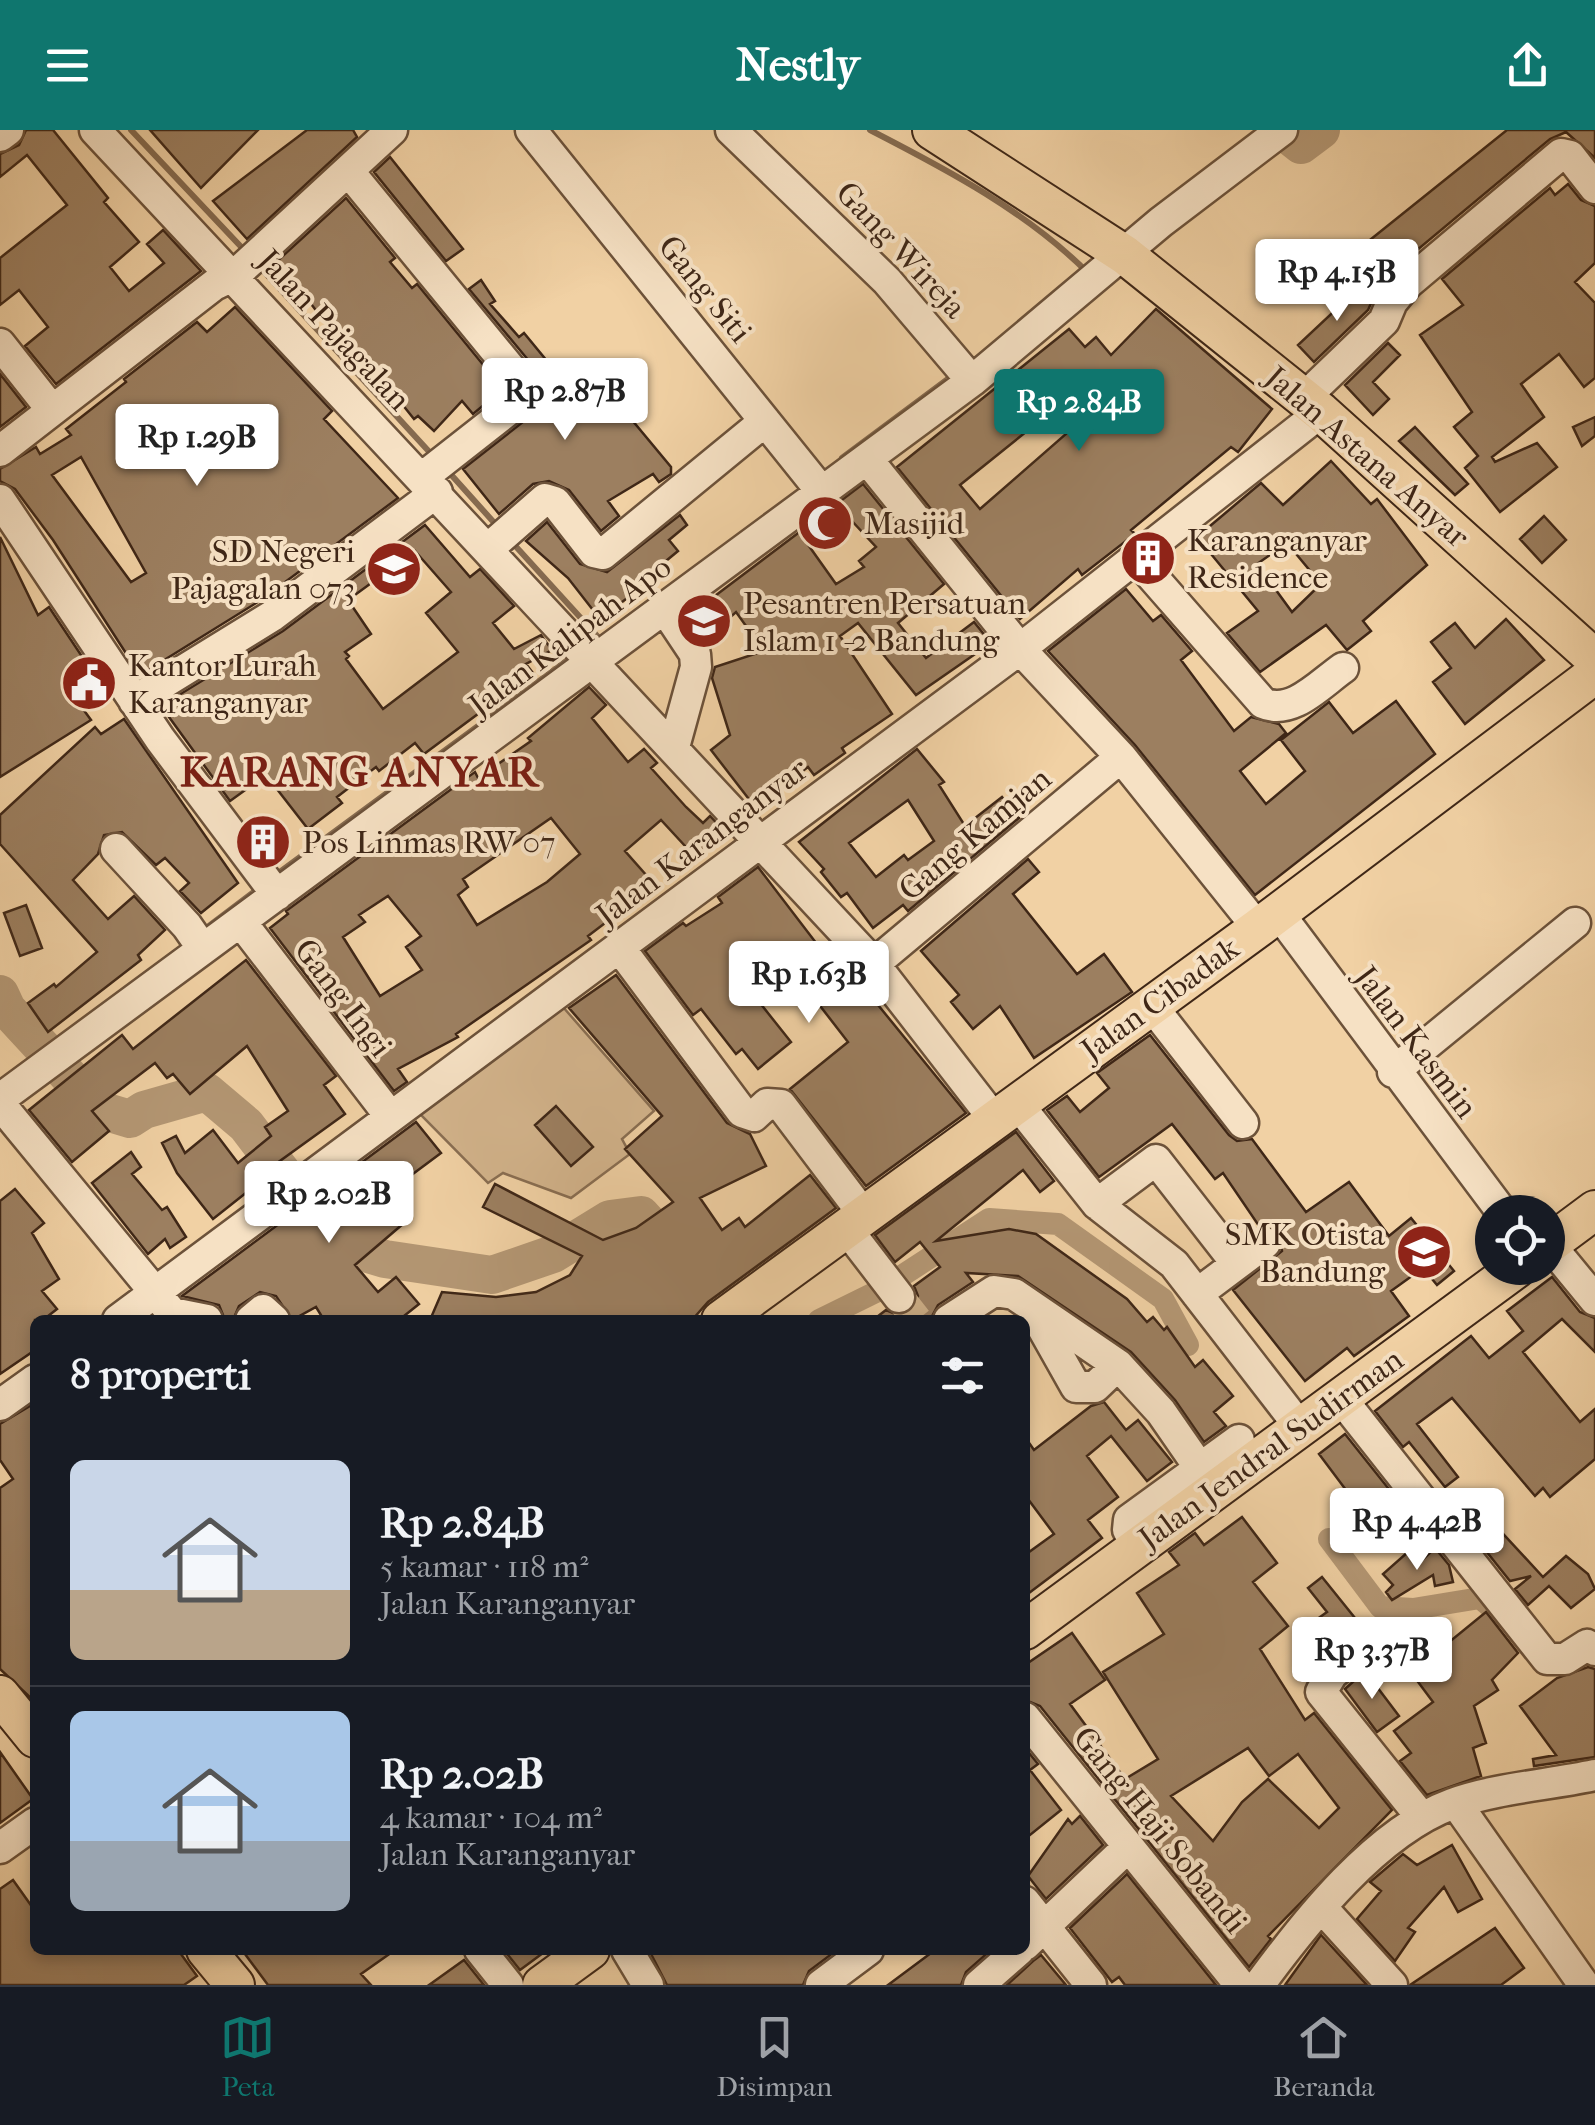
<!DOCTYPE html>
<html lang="id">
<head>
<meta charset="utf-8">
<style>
  body { margin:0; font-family:"IM FELL French Canon",serif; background:#242831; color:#f1f3f6; height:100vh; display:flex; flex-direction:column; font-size:38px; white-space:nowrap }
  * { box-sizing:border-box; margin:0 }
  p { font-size:32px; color:#9ea1a6 }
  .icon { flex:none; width:55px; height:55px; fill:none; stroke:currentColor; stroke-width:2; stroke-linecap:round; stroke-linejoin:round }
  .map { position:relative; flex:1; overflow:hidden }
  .sheet { position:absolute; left:30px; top:1185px; width:1000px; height:640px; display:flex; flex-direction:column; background:#171b24; border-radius:15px; box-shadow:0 5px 15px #0003 }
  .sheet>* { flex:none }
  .tools { position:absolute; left:1475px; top:1065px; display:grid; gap:20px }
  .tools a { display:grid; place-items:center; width:90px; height:90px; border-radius:50%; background:#171b24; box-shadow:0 5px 15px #0003; font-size:50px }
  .price { position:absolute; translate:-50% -85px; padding:0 22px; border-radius:10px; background:#fff; color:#222; font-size:32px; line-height:65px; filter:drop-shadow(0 2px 5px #0008) }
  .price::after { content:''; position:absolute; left:50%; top:60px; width:30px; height:22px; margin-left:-15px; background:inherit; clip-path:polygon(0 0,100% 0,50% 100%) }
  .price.selected { background:#0f766e; color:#fff }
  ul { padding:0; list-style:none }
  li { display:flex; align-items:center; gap:30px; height:250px; padding:0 40px }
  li+li { border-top:2px solid #363941 }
  li span { display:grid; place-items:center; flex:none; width:280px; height:200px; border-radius:15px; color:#555 }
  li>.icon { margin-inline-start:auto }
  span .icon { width:120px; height:120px; fill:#fffc; stroke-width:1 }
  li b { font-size:42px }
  h2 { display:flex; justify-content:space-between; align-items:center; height:120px; padding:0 40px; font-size:42px }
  header { display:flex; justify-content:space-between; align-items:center; height:130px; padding:0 40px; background:#0f766e; color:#fff; font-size:45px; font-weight:700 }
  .menu { display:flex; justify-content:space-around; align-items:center; height:140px; border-top:2px solid #363941; background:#171b24; font-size:28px; color:#9ea1a6 }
  .menu a { display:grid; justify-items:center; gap:5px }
  .menu .selected { color:#0f766e }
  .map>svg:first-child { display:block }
  .green { fill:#d3b48c; stroke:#896e52; stroke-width:2.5 }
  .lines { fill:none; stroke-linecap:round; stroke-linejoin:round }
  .stream { stroke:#856a4f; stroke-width:6 }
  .canal { stroke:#b49774; stroke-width:22 }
  .river { stroke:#b49774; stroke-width:38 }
  .building { fill:#9c7f60; stroke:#3f2717; stroke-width:2.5; fill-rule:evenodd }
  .minor-tunnel { stroke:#cdaf88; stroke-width:30; stroke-dasharray:30 15; stroke-linecap:butt }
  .minor-casing { stroke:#6c523a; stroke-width:35 }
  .major-casing { stroke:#3f2717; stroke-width:42 }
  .minor { stroke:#f6e1c4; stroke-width:30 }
  .major { stroke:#f1d1a4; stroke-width:38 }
  .labels { text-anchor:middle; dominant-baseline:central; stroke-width:8; stroke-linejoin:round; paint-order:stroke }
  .street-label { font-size:32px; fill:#3f2717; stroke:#f6e1c4 }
  .poi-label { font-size:32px; fill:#3f2717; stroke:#f6e1c4; text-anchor:start }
  .district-label { font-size:42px; font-weight:bold; letter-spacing:2.5px; fill:#7a1f14; stroke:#f6e1c4 }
</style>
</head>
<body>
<header><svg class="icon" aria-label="menu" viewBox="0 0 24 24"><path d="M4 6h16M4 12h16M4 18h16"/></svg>Nestly<svg class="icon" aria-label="share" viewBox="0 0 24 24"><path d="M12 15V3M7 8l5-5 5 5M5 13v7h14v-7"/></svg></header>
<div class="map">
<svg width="1595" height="1855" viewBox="0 0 1595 1855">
  <rect width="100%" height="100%" fill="#f1d1a4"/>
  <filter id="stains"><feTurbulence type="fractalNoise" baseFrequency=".002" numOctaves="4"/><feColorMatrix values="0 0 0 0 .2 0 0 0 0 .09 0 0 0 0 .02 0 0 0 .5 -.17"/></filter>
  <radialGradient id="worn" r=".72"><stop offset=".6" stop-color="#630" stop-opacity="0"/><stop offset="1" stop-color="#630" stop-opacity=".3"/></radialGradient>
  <path class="green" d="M563,877l91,104 -32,28 8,15 -59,44 -68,-25 -15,10 -72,-73z"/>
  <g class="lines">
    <path class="stream" d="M131,0l114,121
      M870,0c76,39 158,82 219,144
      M257,134l177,193
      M842,328l114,-85
      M446,339l52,58
      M509,409l90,99
      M273,747l300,-221
      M209,796l50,-38"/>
    <path class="canal" d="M819,1190l61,-30 109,-71 69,5 105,75 25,46
      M1329,1409l51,68 33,2 67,-11 22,19"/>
    <path class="river" d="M1282,0l19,15 20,-15
      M0,864l7,15 93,101 30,9 14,-9 63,-18 39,33 71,93 31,30 37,11 107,16 61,-21 57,-35 31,-4 40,44"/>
  </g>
  <path class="building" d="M26,0h27l55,68 -4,4 35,40 -29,25 19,24 35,-28 -17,-19 16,-14 38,41 -145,113 -31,-38 23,-19 -29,-37 -19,15v-47l67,-53 -40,-50 -27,22v-23l19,-9z
    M150,0h108l-57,58z
    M307,0h46l4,7 -110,102 -34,-38z
    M1507,0h88v28l-29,-26 -16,7 -176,147 -24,-30z
    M390,27l73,92 -17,12 -72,-89z
    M1568,54l13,16 14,6v57l-20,19 20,21v75l-11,9 -25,-33 -38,30 23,33 -52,40 3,5 42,-19 20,24 -57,45 -35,-44 13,-12 -24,-29 18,-15 -52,-77 43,-30 -21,-26 108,-91 5,7z
    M346,68l49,60 -5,4 22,26 5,-4 86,105 -30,25 -11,-13 -28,30 -16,-15 -4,3 -32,-40 -17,-15 -5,4 -55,-72 -32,-31z
    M481,150l14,21 -5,3 29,33 5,-4 42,51 10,-6 25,36 16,-12 54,65v7l-12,8 -6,-8 -45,27 11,15 -18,15 -32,-41 -20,-9 -16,3 -34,30 -36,-45 65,-51 15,-25 -9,-26 -65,-78z
    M1361,156l12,13 -5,11 -54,52 -16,-17z
    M235,177l97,104 -8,8 74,79 -137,102 -121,75 -87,-135 -38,-51 -15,-8v-12l36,-22 4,7 31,-19 -5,-6 60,-47 -2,-3 73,-57 10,10zM81,327l65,116 -15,9 -79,-107z
    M1156,179l116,100 -34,43 -7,-5 -100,83 4,4 -53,41 -4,-6 -58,50 -123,-152 172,-138 16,18 11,-10 15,18zM1098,244l16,18 -134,117 -20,-24z
    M1388,213l12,12 -27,27 16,17 -16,16 -28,-30z
    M0,244l26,33 -26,20z
    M1595,287v19l-13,10 -9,-19z
    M1415,297l53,57 -13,11 -56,-54z
    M1331,331l40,43 6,-5 50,66 -64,56 8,10 -24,19 -21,-25 -66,47 -33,-39 31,-22 -61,-74 64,-54 22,22zM1287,413l34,41 -29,28 -35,-48z
    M863,354l81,100 -46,39 28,35 48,-36 17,21 -75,52 -58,-72 -18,13 52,78 -50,34 3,5 -31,22 -6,-8 -53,40 -44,-57 19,-15 -18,-57 3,-11 49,-16 -28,-39 -29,26 -16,-24zM851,390l25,27 -17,14 5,6 -28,17 -27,-38z
    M680,385l7,10 -18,15 9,11 -29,24 3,4 -52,40 -32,-41 -42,-37 21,-19 33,42 27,8z
    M1544,386l22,24 -24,23 -22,-24z
    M425,395l45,52 10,-8 34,37 -21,17 21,26 27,-14 11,15 -26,14 7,9 -109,81 -9,-11 -36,28 -3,-4 -39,30 5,6 -34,26 -42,-54 -36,26 -69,-95 122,-75zM415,421l36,41 -25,21 32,39 -75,57 -37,-50 3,-3 -4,-4 26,-18 -23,-34z
    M0,407l38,78 11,-8 54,81 -23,17 11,15 -91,57z
    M1126,459l27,32 8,-6 31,36 -11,9 53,71 17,-14 28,7 7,9 -46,38 26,33 39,-33 -24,-31 48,-38 24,31 43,-32 39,53 -180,141 -120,-150 -87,-94z
    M1506,489l38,41 -79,64 -32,-42 18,-14 -20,-26 24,-19 20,25z
    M589,557l17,18 -14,13 36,44 16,-13 13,14 -6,5 35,39 17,16 7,-7 15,16 -27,28 -37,-40 -36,31 30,34 -67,51 3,4 -135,94 2,3 -60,32 9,13 -13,9 -124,-163 18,-14 -2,-3 175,-129 14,-10 3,6 53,-37 -3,-3zM551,688l29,36 -33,28 -70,43 -19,-30 10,-8 -5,-8zM388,766l33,40 -15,11 16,23 -42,26 -37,-59 22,-15 -6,-7z
    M124,589l114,164 -37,30 -21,-22 9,-8 -24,-25 -9,7 -34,-33 -18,3 -6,19 -25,26 35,39 26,-23 31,34 -27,25 3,5 -93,72 -20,-29 26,-19 2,3 41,-35 -97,-108v-29l95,-88 6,7z
    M917,619l27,33 -5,3 26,41 37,-29 17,21 -111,93 -5,-6 -30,23 -26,-35 -6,4 -20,-25 3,-3 -25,-27zM908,670l26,41 -26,19 -4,-5 -28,22 -27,-34z
    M266,697l12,15 -11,9 -11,-16z
    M1028,729l11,13 -26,22 64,80 27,-20 28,38 -98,66 -34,-52 -27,23 -22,-27 8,-7 -38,-44z
    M758,737l65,85 7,-6 136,167 -100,73 -76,-97 58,-47 -65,-84 -35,30 43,54 -33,27 -16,-20 -6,5 -35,-45 -8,6 -48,-64 38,-28 3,3 36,-23 -4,-6z
    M26,775l16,43 -22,8 -16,-43z
    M246,830l90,116 -12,9 21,29 -72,52 3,3 -63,50 -36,-46 -15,-30 14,-7 9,17 28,-23 25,33 33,-27 -6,-9 23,-16 -41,-65 -57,48 -17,-20 -6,4 -12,-15 -63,48 17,20 -37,31 -43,-52 93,-75 11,14z
    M616,845l111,148 23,11 16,32 -66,32 22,32 17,-12 6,9 65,-52 26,33 -128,94 -16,18h-262l12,-28 54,5 40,-5 34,-17 12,-19 -99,-49 12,-23 108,56 33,-12 37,-26 -48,-53 37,-33 -93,-108z
    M1150,905l79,100 8,6 15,-2 54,73 43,-30 40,54 22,-18 43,53 -17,14 -14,-17 -32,23 18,25 -55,40 -7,-8 -42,33 -72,-91 49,-39 -3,-20 -20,-5 -36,-53 -8,6 -43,-55 -73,53 -52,-67 20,-14 13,16 29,-24 -12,-15z
    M556,976l37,41 -22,19 -36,-41z
    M416,992l25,31 -59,44 22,26 -49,42 23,27 18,-15 23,27 -20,16h-75l-8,-13 -24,13 -16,-24 -16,-4 -21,14 -6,14h-8l-6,-15 -37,-9z
    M1016,1002l38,49 -14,11 -17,-22 -87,71 73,-12 27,5 91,65 20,23 6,-5 11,13 3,-3 28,40 8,-7 30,36 -19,16 12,14 -22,16 -29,-42 -44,-48 -113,-76 -52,-3 7,9 -35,23 -8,15h-57l13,-10 14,6 11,-5 7,-15 -4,-10 26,-19 -20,-25 -25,20 -20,-27z
    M131,1022l10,15 -9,7 30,36 5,-3 19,30 -16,11 -5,-9 -17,15 -56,-71z
    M15,1059l29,34 -12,10 27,46 -17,12 15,18 -14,11h-8v30l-35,24v-173z
    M1552,1147l28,35 15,6v34l-33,-33 -39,33 57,70 15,-13v50l-45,38 -7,-9 -8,8 -83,-98 -35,26 41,53 -13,10 -36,-45 -6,5 -28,-36 96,-75 18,22 34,-27 -16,-20z
    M1104,1272l22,28 12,-10 34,42 -25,19 -36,-45 -24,20 31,41 -30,23 14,18 -77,58v-41l29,-21 -29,-39v-58l9,13 57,-44z
    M35,1273v299l-35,-33v-181l13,-9 -13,-19v-36z
    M1345,1304l47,59 -12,9 17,21 -34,26 -13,-18 17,-13 -48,-64z
    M1469,1367l74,80 23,-21 22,18 7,15 -24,19 -22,-22 -21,19 -13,-16 16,-13 -21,5 -56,-70z
    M1242,1387l35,46 -24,19 35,44 -28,23 45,71 9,-7 78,97 -124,126 3,3 -22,28 -209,-261 -15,-6v-35l47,-32 33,47 -35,24 55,75 33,-20 -55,-87 61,-38 -27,-41 42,-28 -10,-13 26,-19 9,12zM1248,1618l21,28 29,-22 41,54 -20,20 -51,-49 -26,23 -29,39 -42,-45z
    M1435,1418l14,17 4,17 -18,4 -2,-11 -41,25 -6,-8 7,-7 -10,-11 26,-23 10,12z
    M1322,1447l37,46 -43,28 -14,-21 25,-18 -19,-24z
    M1486,1482l32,41 -26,27 6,10 -24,16 12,37 -13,5 8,28 -54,19 -27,-34 11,-8 -17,-22 39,-29 -41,-55 2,-17 10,-8 21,27 6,-5 6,8z
    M1588,1537l7,2v88l-61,9 -1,-7 23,-4 -36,-49 37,-28z
    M1365,1541l34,45 -22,16 -32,-43z
    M1025,1618l13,16 -8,6 31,40 -36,29z
    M0,1622l33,47 -33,24z
    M1080,1686l23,29 -57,54 -18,-23 40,-57 4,5z
    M1452,1715l30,54 -24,13 -14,-25 -36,41 7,4 -20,29 -38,-42 24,-28 -11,-9 33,-28 14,11z
    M1127,1744l89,111h-91l-6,-8 -7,5 -42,-54z
    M13,1750l22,31v39h143l19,26 -13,9h-184v-96z
    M1495,1798l29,40 -23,17h-91z
    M1321,1805l46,50h-82z
    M242,1820h153l-34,24 10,11h-103z
    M504,1820h43l-27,20z
    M649,1820h188l-28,21 -6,14h-136z
    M935,1820h56l-25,22 -5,13h-73z
    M1041,1825l25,30h-59l26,-24z
    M464,1830l20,25h-55z"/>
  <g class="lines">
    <path class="minor-tunnel" d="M899,1167l18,23"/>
    <g class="minor-casing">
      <path id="minor" d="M95,0l779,834 120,155
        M531,0l291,362
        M731,0l156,151 85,100
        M0,6l8,-6
        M350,43l169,206 5,12 -8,13 -93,73
        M0,214l52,66
        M1304,268l80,-77 8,-19 15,-18 154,-130 9,2 25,32
        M0,321l214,-166 21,-10 157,-145
        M867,329l153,190 101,108 137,171
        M0,370l160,239 117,156
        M489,418l56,-49 10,3 39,50 9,2 162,-133
        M1136,428l127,145c29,13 57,-19 80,-35
        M665,479l30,45 1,13 -22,80
        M134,571l138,-85 165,-124
        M116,719l71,77 16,23
        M1277,781l225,301
        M241,792l149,194
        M619,817l123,165 12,4 13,-12 14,1 83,110
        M874,834l247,-207
        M1151,875l92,118
        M1393,942l182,-149
        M0,969l972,-718 189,-159 121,-92
        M1017,973l80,101 77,60 126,163
        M0,974l172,209 35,7
        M1097,1074l59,-44 81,104
        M846,1098l53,69
        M1549,1114l46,56
        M1197,1164l68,-51
        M1032,1179l44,78h19l23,-22
        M118,1190l902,-671 301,-237
        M251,1190l12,-10 11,10
        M949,1190l45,-29 20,3 104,71 43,47 54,78
        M1340,1267l207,262h18l22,-14 8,5
        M0,1275l35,-25
        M1139,1416l-11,-16 1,-10 110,-80
        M1377,1507l-45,37 -11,18 101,126
        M1025,1588l215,267
        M1456,1673l128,182
        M0,1718l35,-25
        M1025,1772l66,83
        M1323,1779l69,76
        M1025,1815l103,-98
        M480,1820l28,35
        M627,1820l21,35
        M821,1855l47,-35
        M979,1855l40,-35
        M1259,1855c47,-64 117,-153 193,-181 44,-16 97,-19 143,-29"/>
    </g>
    <g class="major-casing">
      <path id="major" d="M932,0l193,125 196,157 274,247
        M1548,1115l47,-35
        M721,1190l537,-392 337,-254
        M1025,1500l492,-362
        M0,1565l35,43
        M206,1820l29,35
        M542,1855l48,-35"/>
    </g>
    <use href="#minor" class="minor"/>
    <use href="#major" class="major"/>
  </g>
  <defs>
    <g id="mosque-disc" transform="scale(2.875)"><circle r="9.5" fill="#8f2418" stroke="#f6e1c4"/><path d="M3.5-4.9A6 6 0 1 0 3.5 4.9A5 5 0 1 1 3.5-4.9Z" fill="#fff"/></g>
    <g id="building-disc" transform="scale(2.875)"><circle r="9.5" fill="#8f2418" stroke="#f6e1c4"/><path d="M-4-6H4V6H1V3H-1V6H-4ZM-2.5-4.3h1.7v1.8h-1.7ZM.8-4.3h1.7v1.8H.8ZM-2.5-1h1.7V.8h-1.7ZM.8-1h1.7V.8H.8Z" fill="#fff"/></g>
    <g id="school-disc" transform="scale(2.875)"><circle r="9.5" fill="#8f2418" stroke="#f6e1c4"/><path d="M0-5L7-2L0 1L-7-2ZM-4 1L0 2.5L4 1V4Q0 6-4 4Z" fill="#fff"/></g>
    <g id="civic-disc" transform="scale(2.875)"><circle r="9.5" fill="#8f2418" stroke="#f6e1c4"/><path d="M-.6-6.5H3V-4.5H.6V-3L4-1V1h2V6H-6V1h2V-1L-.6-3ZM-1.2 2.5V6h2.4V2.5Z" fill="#fff"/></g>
  </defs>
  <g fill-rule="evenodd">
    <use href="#mosque-disc" x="825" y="393"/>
    <use href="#building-disc" x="1148" y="428"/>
    <use href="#school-disc" x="394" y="439"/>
    <use href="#school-disc" x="704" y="491"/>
    <use href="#civic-disc" x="89" y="553"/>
    <use href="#building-disc" x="263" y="712"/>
    <use href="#school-disc" x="1424" y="1122"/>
  </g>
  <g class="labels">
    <g class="street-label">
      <text transform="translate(901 120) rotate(47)">Gang Wireja</text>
      <text transform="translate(705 159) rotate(51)">Gang Siti</text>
      <text transform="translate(334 200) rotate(47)">Jalan Pajagalan</text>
      <text transform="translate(1367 327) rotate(41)">Jalan Astana Anyar</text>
      <text transform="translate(570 506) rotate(-37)">Jalan Kalipah Apo</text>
      <text transform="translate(975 704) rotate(-40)">Gang Kamjan</text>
      <text transform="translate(702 712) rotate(-37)">Jalan Karanganyar</text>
      <text transform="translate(343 868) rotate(53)">Gang Ingi</text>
      <text transform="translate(1160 869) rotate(-36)">Jalan Cibadak</text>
      <text transform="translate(1416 912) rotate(53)">Jalan Kasmin</text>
      <text transform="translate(1271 1319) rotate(-36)">Jalan Jendral Sudirman</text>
      <text transform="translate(1160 1700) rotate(51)">Gang Haji Sobandi</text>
    </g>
    <g class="poi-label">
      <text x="864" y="393">Masijid</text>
      <text x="1187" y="410">Karanganyar<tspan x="1187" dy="37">Residence</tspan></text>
      <text x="355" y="421" text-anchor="end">SD Negeri<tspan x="355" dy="37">Pajagalan 073</tspan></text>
      <text x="743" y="473">Pesantren Persatuan<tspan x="743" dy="37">Islam 1 -2 Bandung</tspan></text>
      <text x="128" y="535">Kantor Lurah<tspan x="128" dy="37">Karanganyar</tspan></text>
      <text x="302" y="712">Pos Linmas RW 07</text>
      <text x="1385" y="1104" text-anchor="end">SMK Otista<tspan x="1385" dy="37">Bandung</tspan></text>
    </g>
    <g class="district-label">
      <text x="360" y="642">KARANG ANYAR</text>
    </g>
  </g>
  <rect width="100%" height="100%" filter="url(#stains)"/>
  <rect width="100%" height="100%" fill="url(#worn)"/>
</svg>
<div class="tools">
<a><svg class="icon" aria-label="locate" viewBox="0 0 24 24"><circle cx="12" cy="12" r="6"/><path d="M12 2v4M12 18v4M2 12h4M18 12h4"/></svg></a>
</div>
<b class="price" style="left:1337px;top:194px">Rp 4.15B</b>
<b class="price" style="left:565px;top:313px">Rp 2.87B</b>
<b class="price selected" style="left:1079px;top:324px">Rp 2.84B</b>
<b class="price" style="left:197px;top:359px">Rp 1.29B</b>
<b class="price" style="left:809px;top:896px">Rp 1.63B</b>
<b class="price" style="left:329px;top:1116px">Rp 2.02B</b>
<b class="price" style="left:1417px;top:1443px">Rp 4.42B</b>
<b class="price" style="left:1372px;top:1572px">Rp 3.37B</b>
<section class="sheet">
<h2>8 properti<svg class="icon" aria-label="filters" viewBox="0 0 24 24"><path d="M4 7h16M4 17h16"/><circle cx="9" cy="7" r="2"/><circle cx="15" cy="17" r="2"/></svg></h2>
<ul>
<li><span style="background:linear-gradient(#c9d6e8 65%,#b9a48a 0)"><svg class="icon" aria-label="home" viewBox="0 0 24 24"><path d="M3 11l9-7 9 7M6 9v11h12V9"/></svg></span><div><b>Rp 2.84B</b><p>5 kamar · 118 m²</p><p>Jalan Karanganyar</p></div></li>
<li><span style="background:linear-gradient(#a9c7e8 65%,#9aa5b1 0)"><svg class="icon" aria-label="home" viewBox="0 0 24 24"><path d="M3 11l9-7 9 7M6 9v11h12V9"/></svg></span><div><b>Rp 2.02B</b><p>4 kamar · 104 m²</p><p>Jalan Karanganyar</p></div></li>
</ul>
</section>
</div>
<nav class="menu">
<a class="selected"><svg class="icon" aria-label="map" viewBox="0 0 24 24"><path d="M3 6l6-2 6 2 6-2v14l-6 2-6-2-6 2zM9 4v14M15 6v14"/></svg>Peta</a>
<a><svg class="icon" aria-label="saved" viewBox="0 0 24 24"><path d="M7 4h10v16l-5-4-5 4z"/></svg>Disimpan</a>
<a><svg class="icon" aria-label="home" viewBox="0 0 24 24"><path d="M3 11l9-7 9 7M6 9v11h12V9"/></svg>Beranda</a>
</nav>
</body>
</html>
